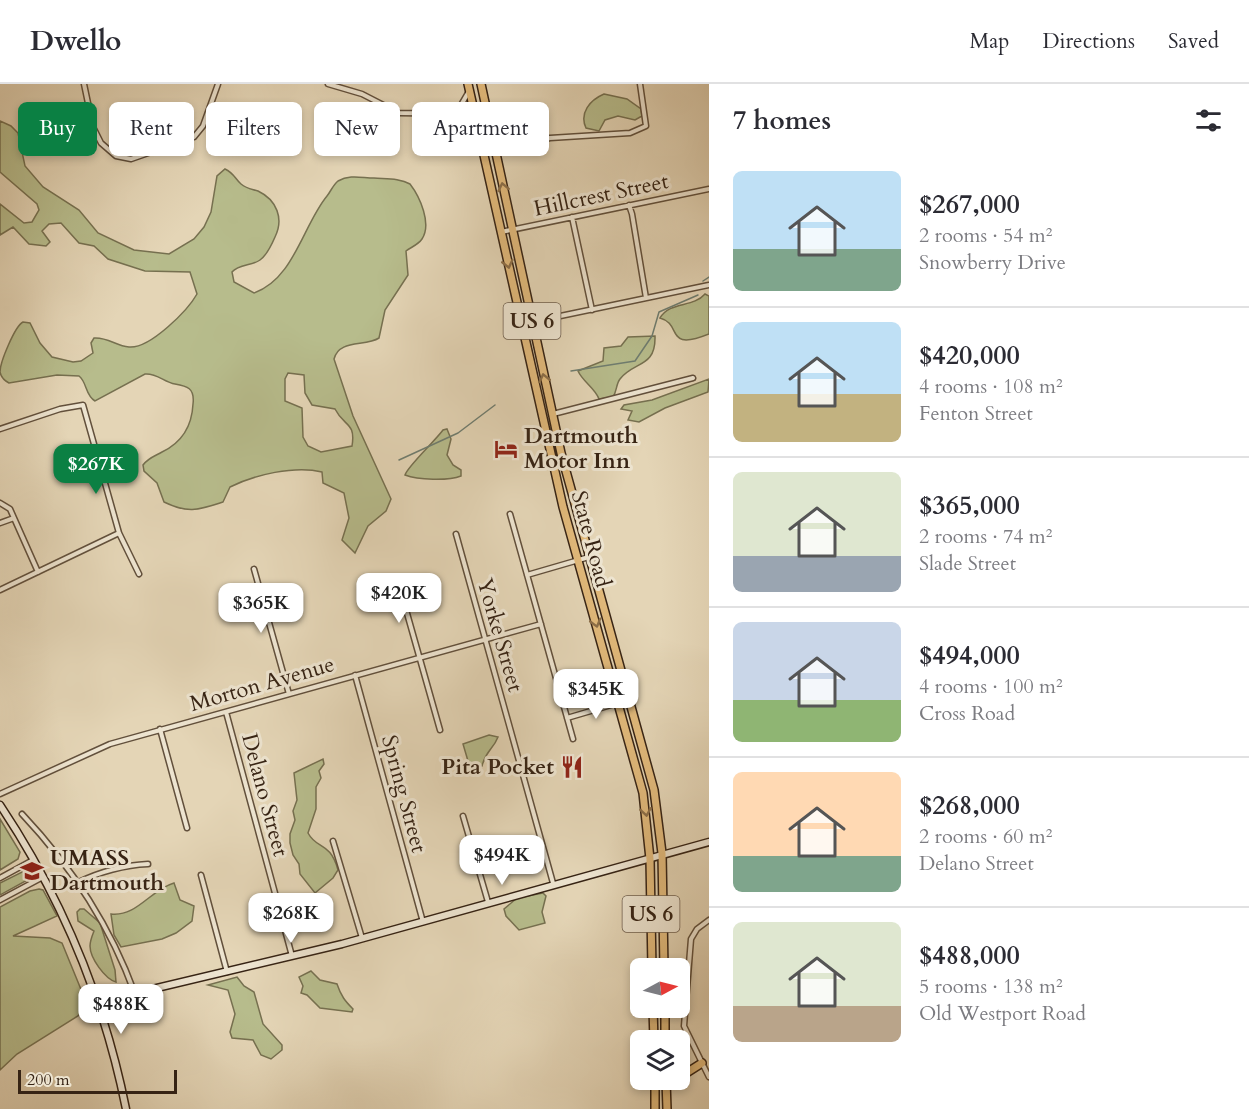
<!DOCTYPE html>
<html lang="en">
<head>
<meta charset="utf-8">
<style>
  body { margin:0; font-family:Cardo,serif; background:#f7f7f7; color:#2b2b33; height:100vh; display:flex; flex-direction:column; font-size:22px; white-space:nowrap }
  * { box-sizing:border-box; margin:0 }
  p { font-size:20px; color:#7c7c81 }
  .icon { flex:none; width:33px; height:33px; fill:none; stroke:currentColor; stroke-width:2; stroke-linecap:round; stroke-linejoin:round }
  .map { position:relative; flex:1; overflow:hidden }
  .panel { display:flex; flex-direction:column; background:#fff; width:540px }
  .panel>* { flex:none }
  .guide { position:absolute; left:18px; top:18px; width:570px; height:54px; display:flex; gap:12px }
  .needle { width:39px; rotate:83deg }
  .tools { position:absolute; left:630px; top:874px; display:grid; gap:12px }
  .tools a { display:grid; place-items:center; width:60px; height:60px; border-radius:9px; background:#fff; box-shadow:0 3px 9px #0003; font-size:30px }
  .scale { position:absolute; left:18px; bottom:15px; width:159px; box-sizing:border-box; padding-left:6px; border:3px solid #362314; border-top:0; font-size:16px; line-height:21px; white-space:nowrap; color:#362314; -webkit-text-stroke:4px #ede4d0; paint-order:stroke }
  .price { position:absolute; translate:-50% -51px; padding:0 14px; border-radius:12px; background:#fff; color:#222; font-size:20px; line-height:39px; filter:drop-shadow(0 2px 3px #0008) }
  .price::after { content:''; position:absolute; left:50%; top:36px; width:18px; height:14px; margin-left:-9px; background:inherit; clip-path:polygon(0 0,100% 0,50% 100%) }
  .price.active { background:#0b8043; color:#fff }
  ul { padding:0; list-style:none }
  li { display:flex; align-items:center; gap:18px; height:150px; padding:0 24px }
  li+li { border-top:2px solid #e1e1e2 }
  li span { display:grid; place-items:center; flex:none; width:168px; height:120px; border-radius:9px; color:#555 }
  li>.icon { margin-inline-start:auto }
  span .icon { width:72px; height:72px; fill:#fffc; stroke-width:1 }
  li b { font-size:26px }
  h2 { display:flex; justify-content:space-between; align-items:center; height:72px; padding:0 24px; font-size:26px }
  .chip { padding:0 21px; border-radius:9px; background:#fff; box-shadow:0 3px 9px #0003; font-size:21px; line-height:54px }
  .chip.active { background:#0b8043; color:#fff }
  header { display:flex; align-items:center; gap:36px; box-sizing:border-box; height:84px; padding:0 30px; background:#fff; border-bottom:2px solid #e1e1e2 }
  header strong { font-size:28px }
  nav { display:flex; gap:33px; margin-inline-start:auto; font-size:21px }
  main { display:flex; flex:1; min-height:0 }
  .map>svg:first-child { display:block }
  .green { fill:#b7bc8c; stroke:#767050; stroke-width:1.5; fill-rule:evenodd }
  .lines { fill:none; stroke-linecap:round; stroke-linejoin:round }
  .stream { stroke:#6f7d70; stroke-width:1.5 }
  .street-casing { stroke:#62503c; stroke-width:7 }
  .secondary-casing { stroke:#362314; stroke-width:9 }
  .primary-casing { stroke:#362314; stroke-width:10 }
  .street { stroke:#ede4d0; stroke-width:4 }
  .secondary { stroke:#ede4d0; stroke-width:6 }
  .primary { stroke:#e2ba7b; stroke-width:7 }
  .oneway { stroke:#8c6e48 }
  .labels { text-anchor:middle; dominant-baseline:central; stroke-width:6; stroke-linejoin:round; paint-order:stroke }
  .shield { fill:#ede4d0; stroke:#6d5d4c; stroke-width:1.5 }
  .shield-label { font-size:21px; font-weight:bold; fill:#362314 }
  .street-label { font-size:22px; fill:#362314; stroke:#ede4d0 }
  .poi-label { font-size:22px; font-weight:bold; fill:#362314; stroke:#ede4d0; text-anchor:start }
</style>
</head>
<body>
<header>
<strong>Dwello</strong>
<nav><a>Map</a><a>Directions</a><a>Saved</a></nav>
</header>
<main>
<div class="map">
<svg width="709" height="1025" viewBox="0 0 709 1025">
  <rect width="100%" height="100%" fill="#e4d5b6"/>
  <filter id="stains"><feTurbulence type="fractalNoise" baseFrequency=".00333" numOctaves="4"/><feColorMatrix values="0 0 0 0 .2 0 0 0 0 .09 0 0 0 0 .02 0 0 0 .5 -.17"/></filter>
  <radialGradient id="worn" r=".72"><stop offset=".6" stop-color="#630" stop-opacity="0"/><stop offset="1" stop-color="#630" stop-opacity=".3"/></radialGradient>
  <path class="green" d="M604,10l23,5 14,10 1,7 -7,4 -17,-4 -13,4 -6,11 -13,-3c-7,-15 4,-28 18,-34z
    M0,37l11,5 7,7 7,33 18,21 36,23 19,23 36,17 35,4 25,-15 10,-12 7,-15 6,-36 8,-7c9,4 10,10 16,15 6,5 11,5 17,7 19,9 26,28 17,46 -3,7 -8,18 -15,23 -8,6 -21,4 -28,12l2,10 20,11c40,-14 49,-68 73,-97 4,-5 6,-11 11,-15 12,-7 24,-3 36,-3 12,1 26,0 36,6 10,13 22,40 12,55 -4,6 -11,8 -16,12l2,24 -23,35 -6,28c-14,9 -40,1 -45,21l19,57 38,83 -5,12 -18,15 -13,27 -13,-13 7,-22 -5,-25 -21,-10 -1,-11c-27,-7 -68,3 -92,15l-7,15c-25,8 -34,12 -59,0l-7,-19 -13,-12 -1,-6c5,-7 12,-9 19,-13 21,-10 30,-27 31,-48 2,-16 -6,-18 -18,-20 -11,-2 -18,-11 -30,-10l-50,27c-10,-6 -8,-19 -16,-25l-22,-1 -48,8c-4,-2 -8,-6 -9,-11 0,-10 15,-46 23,-50l7,1 10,20 12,14 21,5 8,-1 12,-8 -2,-10 3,-5c14,-1 22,8 35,9 21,2 59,-37 68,-53l-7,-22 -45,-1 -37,-12 -14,-13 -15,-3 -18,-20 -12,1 -7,7 8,11 -4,4 -17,-2 -16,-17 -13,8v-31l24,19 8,-1 7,-12 -2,-6 -37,-32zM288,289l16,2 1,18 7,12 23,4c9,18 21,13 17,37l-31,6 -13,-6 -5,-9 -1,-29 -17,-7v-22z
    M705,210l4,2v38c-45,18 -26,-10 -49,-16 10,-17 33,-10 45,-24z
    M655,252c1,32 -21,25 -35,43 -4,5 -3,12 -7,18l-14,2c-4,-11 -16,-17 -21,-28l25,-10 1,-13 17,-2 7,-9z
    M709,295l-1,13 -43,16 -26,14 -11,-2 4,-9 -11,-2 3,-4 28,-5z
    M447,345l4,10 -4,16 6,10 8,5v6c-13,5 -43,4 -56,-1 2,-8 30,-34 38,-45z
    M489,651l9,2c-5,13 -12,13 -16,29h-7l-7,-5 -5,-17z
    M323,675l1,5 -5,7 2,7 -5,9v22l-8,24c9,17 22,8 30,37l-5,8 -18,15 -15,-19 -1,-10 -6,-9 -3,-12v-9l5,-14 -2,-9 4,-11 -3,-27z
    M0,735l20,33 -2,7 -18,11z
    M28,785l5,3 -2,6 -31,17v-12z
    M174,799l6,17 14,6 -2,15 -16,12 -14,6 -41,8 -7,-12 -3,-21c26,3 39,-24 63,-31z
    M39,805l4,1 14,26 -44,20 37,2 12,5 27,66 -72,45 -17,16v-163l30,-16z
    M543,809l3,3 -4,16 3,11 -26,7 -13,-14 -2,-7 13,-11z
    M80,825h4l16,14 15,47 1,12c-11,-3 -26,-24 -26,-36 0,-5 2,-10 4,-15l-16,-10 -1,-9z
    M311,887l9,9 17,4c4,12 8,17 16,25l-1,3 -32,-4 -13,-13 -6,-2 2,-7 -4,-9z
    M237,893l7,9 10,6 9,32 19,21v5l-11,9 -10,-4 -8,-15 -21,-2 -2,-6 5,-18 -7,-24 -20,-5z"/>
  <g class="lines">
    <path class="stream" d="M703,197l6,-4
      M571,287l64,-10 17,-25 7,-24 39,-17
      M399,376l59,-27 37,-28"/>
    <g class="street-casing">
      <path id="street" d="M84,0l9,43 8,16 15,13 15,3 63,-22 9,-11 15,-42
        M328,0l34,10 37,19 75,1
        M445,27l16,-6 7,-12
        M496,66l54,-12 80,-5 16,-7 -6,-42
        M629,121l3,9 14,84
        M572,133l20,93
        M501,148l208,-43
        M522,240l187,-39
        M553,330l140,-36
        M0,345l60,-20 23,-4 36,128 20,41
        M0,419l10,6 28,63
        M510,430l63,225
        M0,439l14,-5
        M456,450l97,349
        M254,485l35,125
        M527,491l62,-18
        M399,501l41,145
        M0,506l119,-57
        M355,591l68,247
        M226,628l66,244
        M567,634l51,-15 12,1
        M160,645l27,99
        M0,710l110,-50 431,-120
        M22,730c50,53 88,111 113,180
        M463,732l25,86
        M333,757l29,97
        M201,791l26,97
        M0,794l33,-18
        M79,798c20,-10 46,-17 69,-18
        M0,816l43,-23
        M709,836l-12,9 -6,10 -7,87 25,51"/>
    </g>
    <g class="secondary-casing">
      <path id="secondary" d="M0,721c62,93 104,194 126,304
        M98,918l244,-58 367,-102"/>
    </g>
    <g class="primary-casing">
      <path id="primary" d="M468,0l95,423 80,286 7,66 2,110
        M481,0l80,369 93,337 8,63 2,116
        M653,924l1,33
        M665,924v33
        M680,993l22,-14
        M655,996v29
        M666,996l1,29"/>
    </g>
    <use href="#street" class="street"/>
    <use href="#secondary" class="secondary"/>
    <use href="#primary" class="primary"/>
  </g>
  <defs><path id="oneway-chevron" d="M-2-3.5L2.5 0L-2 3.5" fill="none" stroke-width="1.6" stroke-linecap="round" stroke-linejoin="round" transform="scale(1.5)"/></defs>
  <g class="oneway">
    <use href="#oneway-chevron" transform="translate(503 103) rotate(-102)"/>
    <use href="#oneway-chevron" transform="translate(508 180) rotate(77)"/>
    <use href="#oneway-chevron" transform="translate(544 294) rotate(-103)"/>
    <use href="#oneway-chevron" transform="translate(596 539) rotate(74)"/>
    <use href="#oneway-chevron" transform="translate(646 728) rotate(81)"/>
  </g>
  <defs>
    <g id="hotel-bare" transform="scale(1.8)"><path d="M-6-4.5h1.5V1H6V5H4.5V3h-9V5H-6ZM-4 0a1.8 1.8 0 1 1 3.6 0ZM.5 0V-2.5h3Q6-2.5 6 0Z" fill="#8f2418" stroke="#ede4d0" stroke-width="2.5" paint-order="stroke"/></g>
    <g id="restaurant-bare" transform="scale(1.8)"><path d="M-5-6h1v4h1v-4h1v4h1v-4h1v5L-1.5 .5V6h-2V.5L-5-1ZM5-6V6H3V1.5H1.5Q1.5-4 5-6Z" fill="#8f2418" stroke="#ede4d0" stroke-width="2.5" paint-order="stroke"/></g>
    <g id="school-bare" transform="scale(1.8)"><path d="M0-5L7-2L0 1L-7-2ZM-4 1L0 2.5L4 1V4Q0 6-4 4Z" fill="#8f2418" stroke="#ede4d0" stroke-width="2.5" paint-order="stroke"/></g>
  </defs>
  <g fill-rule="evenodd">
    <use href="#hotel-bare" x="506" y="365"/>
    <use href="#restaurant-bare" x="572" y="683"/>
    <use href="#school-bare" x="32" y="787"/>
  </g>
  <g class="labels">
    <g class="shield">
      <rect x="503.5" y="219" width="57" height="36" rx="4.5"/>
      <rect x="622.5" y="812" width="57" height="36" rx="4.5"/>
    </g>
    <g class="shield-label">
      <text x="532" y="237">US 6</text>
      <text x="651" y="830">US 6</text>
    </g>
    <g class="street-label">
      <text transform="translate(601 111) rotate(-12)">Hillcrest Street</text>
      <text transform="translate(591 455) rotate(75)">State Road</text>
      <text transform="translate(500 551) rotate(74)">Yorke Street</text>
      <text transform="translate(262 600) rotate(-16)">Morton Avenue</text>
      <text transform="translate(404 710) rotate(75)">Spring Street</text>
      <text transform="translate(265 711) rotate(75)">Delano Street</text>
    </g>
    <g class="poi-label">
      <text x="524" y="352">Dartmouth<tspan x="524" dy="25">Motor Inn</tspan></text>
      <text x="554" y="683" text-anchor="end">Pita Pocket</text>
      <text x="50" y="774">UMASS<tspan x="50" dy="25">Dartmouth</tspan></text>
    </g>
  </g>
  <rect width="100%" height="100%" filter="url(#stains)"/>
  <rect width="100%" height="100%" fill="url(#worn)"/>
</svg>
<div class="tools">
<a><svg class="needle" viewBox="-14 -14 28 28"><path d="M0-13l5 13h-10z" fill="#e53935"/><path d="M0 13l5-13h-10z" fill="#7c7c81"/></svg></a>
<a><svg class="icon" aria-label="layers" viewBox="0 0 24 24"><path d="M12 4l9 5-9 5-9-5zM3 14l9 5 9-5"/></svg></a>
</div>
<div class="scale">200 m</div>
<b class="price active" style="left:96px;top:411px">$267K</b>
<b class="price" style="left:399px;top:540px">$420K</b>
<b class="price" style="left:261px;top:550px">$365K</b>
<b class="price" style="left:596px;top:636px">$345K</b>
<b class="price" style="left:502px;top:802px">$494K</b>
<b class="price" style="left:291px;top:860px">$268K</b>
<b class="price" style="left:121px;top:951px">$488K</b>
<div class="guide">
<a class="chip active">Buy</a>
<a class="chip">Rent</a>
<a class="chip">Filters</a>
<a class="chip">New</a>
<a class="chip">Apartment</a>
</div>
</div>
<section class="panel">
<h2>7 homes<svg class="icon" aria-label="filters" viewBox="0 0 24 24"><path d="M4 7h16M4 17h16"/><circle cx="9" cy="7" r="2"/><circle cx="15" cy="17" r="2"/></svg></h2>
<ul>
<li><span style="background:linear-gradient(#bfe0f5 65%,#7fa58c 0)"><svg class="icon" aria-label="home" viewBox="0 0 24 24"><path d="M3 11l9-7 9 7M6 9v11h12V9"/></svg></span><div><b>$267,000</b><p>2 rooms · 54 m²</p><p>Snowberry Drive</p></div></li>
<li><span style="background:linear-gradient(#bfe0f5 60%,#c2b280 0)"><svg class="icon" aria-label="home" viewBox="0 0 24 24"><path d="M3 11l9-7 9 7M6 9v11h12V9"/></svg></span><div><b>$420,000</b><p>4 rooms · 108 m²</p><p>Fenton Street</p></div></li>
<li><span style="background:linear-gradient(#dfe7d0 70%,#9aa5b1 0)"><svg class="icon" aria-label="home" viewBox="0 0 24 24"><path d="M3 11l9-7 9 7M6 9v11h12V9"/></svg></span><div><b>$365,000</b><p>2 rooms · 74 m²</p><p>Slade Street</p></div></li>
<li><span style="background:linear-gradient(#c9d6e8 65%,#8fb573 0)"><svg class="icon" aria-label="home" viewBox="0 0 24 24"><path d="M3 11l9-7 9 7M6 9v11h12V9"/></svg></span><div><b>$494,000</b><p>4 rooms · 100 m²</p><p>Cross Road</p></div></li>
<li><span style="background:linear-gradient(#ffd9b3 70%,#7fa58c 0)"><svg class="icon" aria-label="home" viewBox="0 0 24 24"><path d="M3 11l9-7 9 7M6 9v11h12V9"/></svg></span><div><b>$268,000</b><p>2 rooms · 60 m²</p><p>Delano Street</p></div></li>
<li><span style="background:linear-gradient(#dfe7d0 70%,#b9a48a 0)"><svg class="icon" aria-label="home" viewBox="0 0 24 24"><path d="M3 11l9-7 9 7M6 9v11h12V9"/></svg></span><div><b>$488,000</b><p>5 rooms · 138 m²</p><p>Old Westport Road</p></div></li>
</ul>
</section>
</main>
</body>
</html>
